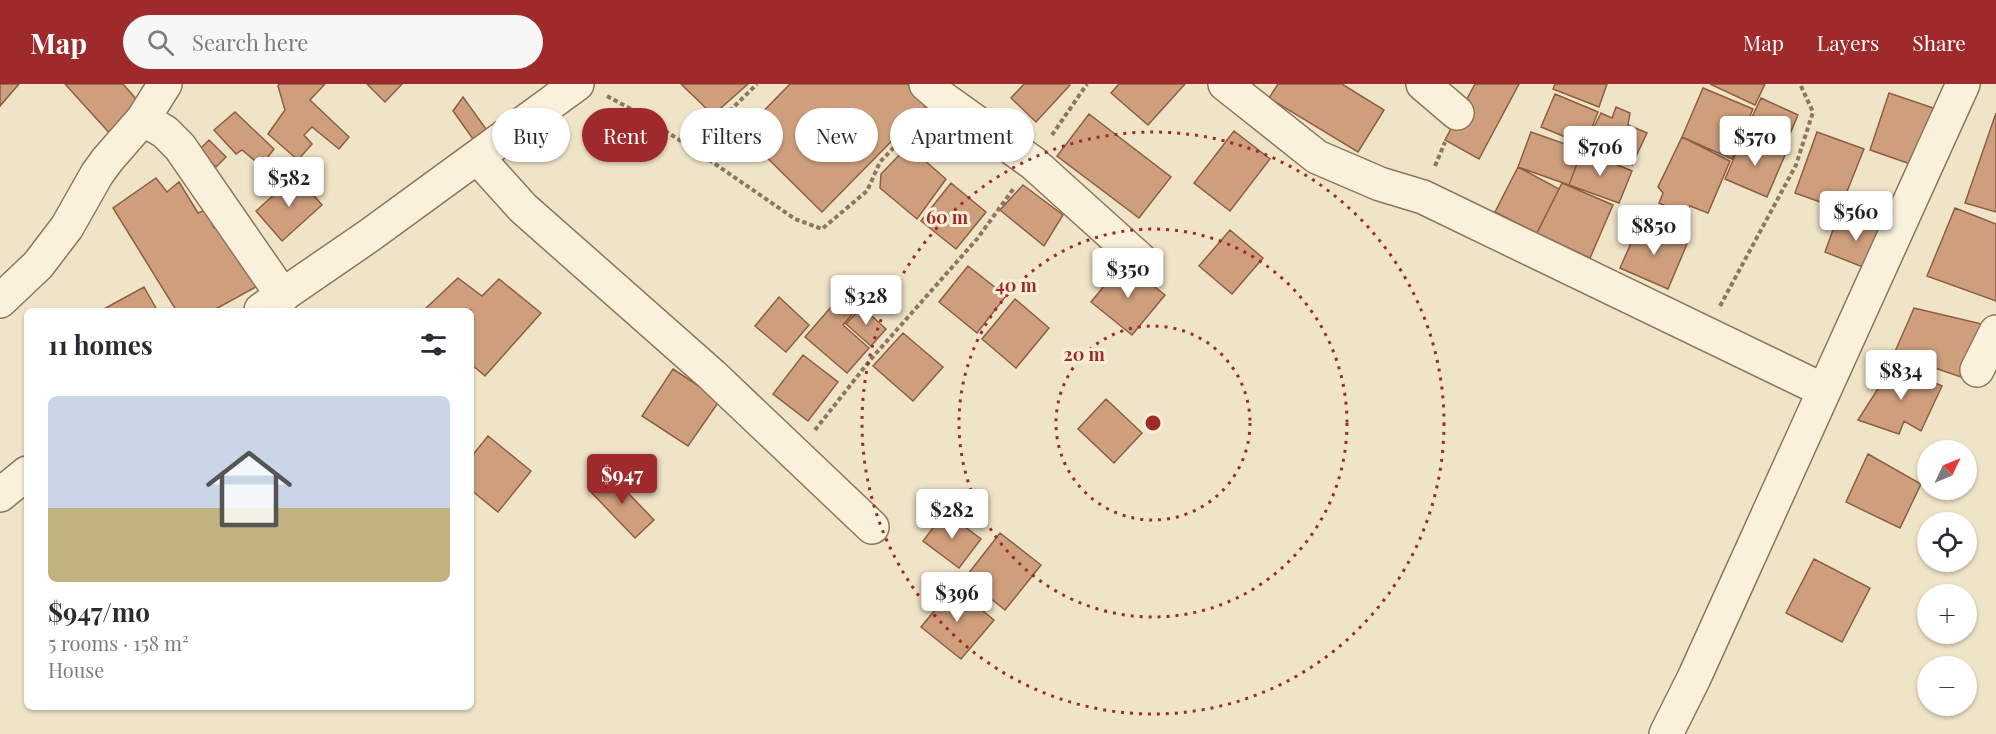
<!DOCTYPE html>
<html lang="en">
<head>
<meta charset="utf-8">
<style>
  body { margin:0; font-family:"Playfair Display",serif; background:#f7f7f7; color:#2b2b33; height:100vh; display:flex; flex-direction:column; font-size:22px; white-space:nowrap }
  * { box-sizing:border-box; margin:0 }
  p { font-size:20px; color:#7c7c81 }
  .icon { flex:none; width:33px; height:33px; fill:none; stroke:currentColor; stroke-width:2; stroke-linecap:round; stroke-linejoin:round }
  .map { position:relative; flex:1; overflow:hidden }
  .details { position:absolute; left:24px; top:224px; width:450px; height:402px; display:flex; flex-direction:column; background:#fff; border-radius:9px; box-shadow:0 2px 4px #0004 }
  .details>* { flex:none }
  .guide { position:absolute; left:492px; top:24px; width:570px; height:54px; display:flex; gap:12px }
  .needle { width:39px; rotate:46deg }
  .tools { position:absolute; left:1917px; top:356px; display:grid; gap:12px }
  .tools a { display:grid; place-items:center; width:60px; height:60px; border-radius:50%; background:#fff; box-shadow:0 2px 4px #0004; font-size:30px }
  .price { position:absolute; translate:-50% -51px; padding:0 14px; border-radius:6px; background:#fff; color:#222; font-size:20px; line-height:39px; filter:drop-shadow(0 2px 3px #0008) }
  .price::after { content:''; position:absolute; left:50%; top:36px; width:18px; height:14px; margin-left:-9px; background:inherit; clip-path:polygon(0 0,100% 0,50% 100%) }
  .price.on { background:#9e2a2b; color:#fff }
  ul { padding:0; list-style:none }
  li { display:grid; align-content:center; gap:12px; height:318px; padding:0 24px }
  li span { display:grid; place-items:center; height:186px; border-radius:9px; color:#555 }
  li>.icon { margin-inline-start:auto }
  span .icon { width:108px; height:108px; fill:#fffc; stroke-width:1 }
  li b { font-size:26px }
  h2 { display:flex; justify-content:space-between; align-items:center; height:72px; padding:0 24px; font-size:26px }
  .tag { padding:0 21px; border-radius:27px; background:#fff; box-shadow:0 2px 4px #0004; font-size:21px; line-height:54px }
  .tag.on { background:#9e2a2b; color:#fff }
  header { display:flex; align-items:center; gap:36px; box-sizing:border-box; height:84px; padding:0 30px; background:#9e2a2b; color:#fff }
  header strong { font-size:28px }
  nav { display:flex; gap:33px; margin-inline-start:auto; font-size:21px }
  .search { width:420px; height:54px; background:#f7f7f7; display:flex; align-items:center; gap:15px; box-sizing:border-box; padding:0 21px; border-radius:33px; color:#7c7c81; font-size:22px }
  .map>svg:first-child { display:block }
  .building { fill:#cf9f7d; stroke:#8d5f41; stroke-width:1.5 }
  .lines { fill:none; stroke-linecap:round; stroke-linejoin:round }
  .street-casing { stroke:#8d765c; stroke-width:36 }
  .path { stroke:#8d765c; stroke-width:4; stroke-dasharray:4.5 3; stroke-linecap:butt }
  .street { stroke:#faf1dc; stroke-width:33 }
  .ring { fill:none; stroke:#9e2a2b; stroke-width:3; stroke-dasharray:3 6 }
  .centre { fill:#9e2a2b; stroke:#f7eed8; stroke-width:3 }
  .ring-label { font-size:18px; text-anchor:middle; font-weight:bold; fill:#9e2a2b; stroke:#f7eed8; stroke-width:6; stroke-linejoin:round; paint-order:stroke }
</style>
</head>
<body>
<header>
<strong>Map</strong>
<div class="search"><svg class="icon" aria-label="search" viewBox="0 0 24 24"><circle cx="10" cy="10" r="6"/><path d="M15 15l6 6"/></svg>Search here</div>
<nav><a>Map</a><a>Layers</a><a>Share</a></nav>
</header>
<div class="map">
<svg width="1996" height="650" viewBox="0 0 1996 650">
  <rect width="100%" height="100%" fill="#f0e4c8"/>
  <path class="building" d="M0,0h19l-19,22z
    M65,0h58l22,25 -32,28z
    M279,0h46l-15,16 39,37 -10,12 -27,-22 -8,8 8,9 -14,16 -30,-26 17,-24 -7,-24z
    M367,0h35l-17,18z
    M681,0h67l-35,31z
    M790,0h117l21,20 -106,108 -80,-79z
    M1024,0h45l1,1 -34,37 -25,-24z
    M1119,0h66l-37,41 -37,-32z
    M1278,0h64l42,26 -26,42 -89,-54z
    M1475,0h44l-40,75 -34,-19z
    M1555,0h52l-8,23 -46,-18z
    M1710,0h55l-10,21z
    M1703,4l50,21 -21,50 -50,-22z
    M1889,9l50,17 -20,57 -49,-17z
    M1555,10l43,18 -13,33 -44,-18z
    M463,13l23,32 -13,10 -20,-28z
    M1761,14l37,17 -14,33 -38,-18z
    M1616,23l14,6 -2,12 19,8 -15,32 -47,-20 16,-32 11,5z
    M235,28l39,37 -13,17 -19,-16 -6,4 -22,-24z
    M1996,29v99l-31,-9z
    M1089,30l82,63 -32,41 -82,-62z
    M1234,47l36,28 -40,52 -36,-28z
    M1531,48l51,18 -13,35 -51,-18z
    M1817,48l47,17 -24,60 -45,-16z
    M1682,53l48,24 -22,52 -18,-7 -4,9 -27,-12 4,-10 -5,-6z
    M1743,53l42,18 -18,42 -42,-18z
    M209,56l17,17 -10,10 -17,-17z
    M908,62l38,33 -29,40 -37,-31 1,-14z
    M1582,66l50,21 -13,32 -50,-18z
    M1518,83l41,22 -22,44 -42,-21z
    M296,91l26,30 -40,36 -26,-30z
    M156,94l11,14 12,-10 19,31 7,-3 9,18 11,-6 38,61 -49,27h-38l-63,-102z
    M951,99l35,29 -30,37 -35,-28z
    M1562,99l51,22 -23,53 -53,-25z
    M1023,101l40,30 -19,31 -44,-36z
    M1955,124l41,16v77l-69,-25z
    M1839,129l49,19 -15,39 -48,-19z
    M1640,139l47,21 -19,45 -48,-21z
    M1230,146l33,28 -31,36 -33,-28z
    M1124,178l41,33 -33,40 -41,-33z
    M968,182l38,30 -29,37 -38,-31z
    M458,194l24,18 17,-17 42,34 -56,63 -14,-12v-54h-47z
    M144,203l13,23h-55z
    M845,207l16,13 -18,21 26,23 -22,25 -42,-36z
    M779,213l30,28 -23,27 -31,-26z
    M1015,215l34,29 -33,40 -34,-29z
    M862,223l24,22 -15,17 -25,-22z
    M1914,224l76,18 -23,53 -73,-25z
    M903,249l40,34 -30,34 -40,-35z
    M803,271l35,27 -30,39 -35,-27z
    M1893,281l49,21 -21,45 -17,-10 -5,13 -41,-14z
    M673,285l47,31 -32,46 -46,-30z
    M1106,315l36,34 -28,30 -36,-34z
    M488,352l43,35 -33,41 -27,-22v-33z
    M1868,370l53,30 -21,44 -54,-26z
    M608,388l46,48 -19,18 -46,-48z
    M945,428l36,27 -22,29 -36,-27z
    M1000,449l41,32 -36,45 -40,-32z
    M1814,475l56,29 -28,54 -56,-29z
    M954,503l40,33 -33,39 -40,-32z"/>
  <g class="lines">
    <g class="street-casing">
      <path id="street" d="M926,0l15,13 92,66 111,100
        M1225,0l92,73 63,27 43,13 400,193
        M1423,0l34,29
        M143,35l22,13 15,15 103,149
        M477,73l46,51 189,167 160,152
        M0,217l38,-36 29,-38 30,-53 11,-15 35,-40 22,-35
        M261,226l109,-75 207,-151
        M1977,286l19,-38
        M0,411l27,-22
        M1666,650l28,-56 269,-594"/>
    </g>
    <path class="path" d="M607,12l22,12 63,40 103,71 27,10 45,-38 13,-29 40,-42
      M1052,51l35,-51
      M692,64l65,-64
      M1435,82l10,-24
      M1720,222l76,-141 17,-53 -13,-28
      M815,346l56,-71 106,-120 37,-51"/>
    <use href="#street" class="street"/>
  </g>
  <g class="ring">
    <circle cx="1153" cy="339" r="97"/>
    <circle cx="1153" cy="339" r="194"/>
    <circle cx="1153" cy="339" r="291"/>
  </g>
  <circle cx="1153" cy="339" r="9" class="centre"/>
  <g class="ring-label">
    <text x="947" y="140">60 m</text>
    <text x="1016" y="208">40 m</text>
    <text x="1084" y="277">20 m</text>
  </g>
</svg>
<div class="tools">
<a><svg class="needle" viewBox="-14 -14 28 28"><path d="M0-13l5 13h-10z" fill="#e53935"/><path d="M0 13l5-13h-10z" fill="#7c7c81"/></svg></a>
<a><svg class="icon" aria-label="locate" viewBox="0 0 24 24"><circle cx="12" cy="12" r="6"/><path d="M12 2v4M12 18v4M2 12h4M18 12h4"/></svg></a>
<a>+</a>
<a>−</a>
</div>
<b class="price" style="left:1755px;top:83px">$570</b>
<b class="price" style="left:1600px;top:93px">$706</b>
<b class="price" style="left:289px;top:124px">$582</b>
<b class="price" style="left:1856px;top:158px">$560</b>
<b class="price" style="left:1654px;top:172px">$850</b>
<b class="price" style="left:1128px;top:215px">$350</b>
<b class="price" style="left:866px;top:242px">$328</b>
<b class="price" style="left:1901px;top:317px">$834</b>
<b class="price on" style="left:622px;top:421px">$947</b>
<b class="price" style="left:952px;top:456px">$282</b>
<b class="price" style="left:957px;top:539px">$396</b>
<div class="guide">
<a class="tag">Buy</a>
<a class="tag on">Rent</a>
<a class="tag">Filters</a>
<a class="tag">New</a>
<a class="tag">Apartment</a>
</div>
<section class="details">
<h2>11 homes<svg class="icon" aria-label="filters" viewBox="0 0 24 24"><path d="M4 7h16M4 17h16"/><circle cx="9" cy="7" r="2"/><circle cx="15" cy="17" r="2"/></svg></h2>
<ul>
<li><span style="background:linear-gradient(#c9d6e8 60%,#c2b280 0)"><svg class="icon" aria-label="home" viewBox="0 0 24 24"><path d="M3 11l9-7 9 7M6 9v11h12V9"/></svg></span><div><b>$947/mo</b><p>5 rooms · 158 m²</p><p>House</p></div></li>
</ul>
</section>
</div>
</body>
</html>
